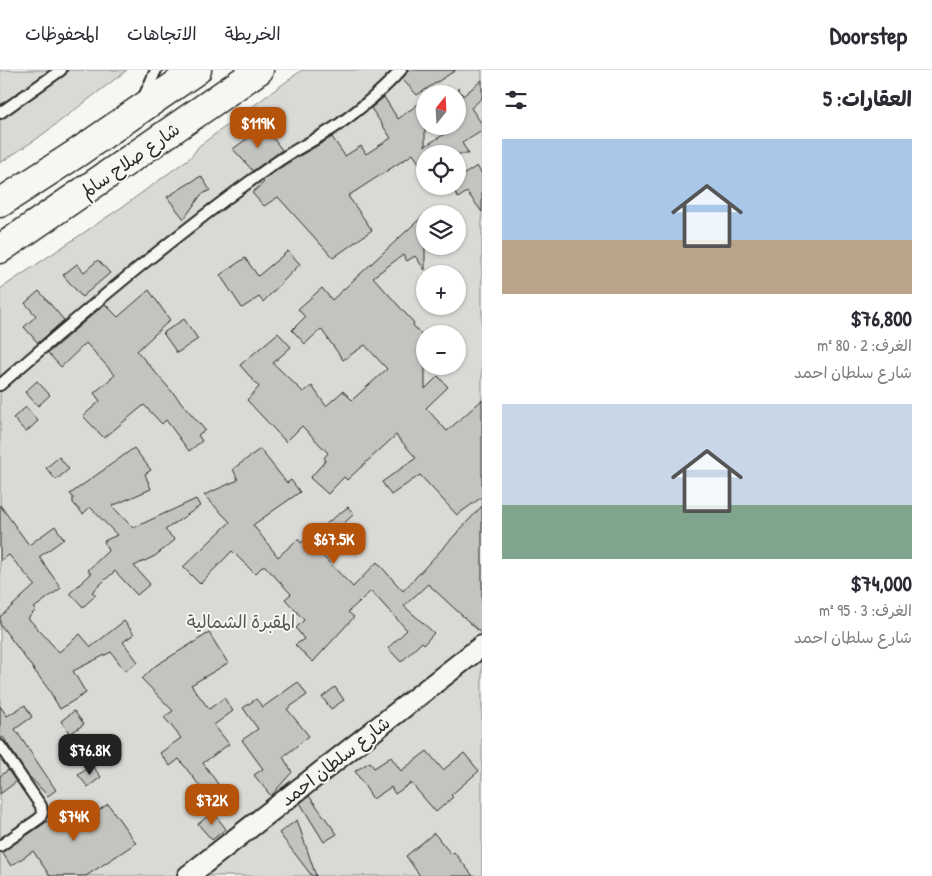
<!DOCTYPE html>
<html lang="ar">
<head>
<meta charset="utf-8">
<style>
  body { margin:0; font-family:"Patrick Hand","Playpen Sans Arabic",sans-serif; background:#f7f7f7; color:#2b2b33; direction:rtl; height:100vh; display:flex; flex-direction:column; font-size:19px; white-space:nowrap }
  * { box-sizing:border-box; margin:0 }
  p { font-size:16px; color:#7c7c81 }
  .icon { flex:none; width:28px; height:28px; fill:none; stroke:currentColor; stroke-width:2; stroke-linecap:round; stroke-linejoin:round }
  .map { position:relative; flex:1; overflow:hidden; direction:ltr }
  .side { display:flex; flex-direction:column; background:#fff; width:450px }
  .side>* { flex:none }
  .needle { width:32px; rotate:18deg }
  .fabs { position:absolute; left:416px; top:15px; display:grid; gap:10px }
  .fabs a { display:grid; place-items:center; width:50px; height:50px; border-radius:50%; background:#fff; box-shadow:0 1px 4px #0004; font-size:25px }
  .price { position:absolute; translate:-50% -42px; padding:0 11px; border-radius:10px; background:#b45309; color:#fff; font-size:16px; line-height:32px; filter:drop-shadow(0 1px 2px #0008) }
  .price::after { content:''; position:absolute; left:50%; top:30px; width:15px; height:11px; margin-left:-8px; background:inherit; clip-path:polygon(0 0,100% 0,50% 100%) }
  .price.current { background:#222; color:#fff }
  ul { padding:0; list-style:none }
  li { display:grid; align-content:center; gap:10px; height:265px; padding:0 20px }
  li span { display:grid; place-items:center; height:155px; border-radius:0px; color:#555 }
  li>.icon { margin-inline-start:auto }
  span .icon { width:90px; height:90px; fill:#fffc; stroke-width:1 }
  li b { font-size:21px }
  h2 { display:flex; justify-content:space-between; align-items:center; height:60px; padding:0 20px; font-size:21px }
  header { display:flex; align-items:center; gap:30px; box-sizing:border-box; height:70px; padding:0 25px; background:#fff; border-bottom:1px solid #e1e1e2 }
  header strong { font-size:24px }
  nav { display:flex; gap:28px; margin-inline-start:auto; font-size:18px }
  main { display:flex; flex:1; min-height:0 }
  .map>svg:first-child { display:block }
  .green { fill:#d9d9d5; stroke:#828280; fill-rule:evenodd }
  .building { fill:#c3c3c0; stroke:#2b2b2b }
  .lines { fill:none; stroke-linecap:round; stroke-linejoin:round }
  .lane-casing { stroke:#2b2b2b; stroke-width:14 }
  .street-casing { stroke:#2b2b2b; stroke-width:24 }
  .highway-casing { stroke:#2b2b2b; stroke-width:31 }
  .lane { stroke:#f6f6f2; stroke-width:10 }
  .street { stroke:#f6f6f2; stroke-width:20 }
  .highway { stroke:#f6f6f2; stroke-width:28 }
  .labels { text-anchor:middle; dominant-baseline:central; stroke-width:4; stroke-linejoin:round; paint-order:stroke }
  .street-label { font-size:18px; fill:#2b2b2b; stroke:#f6f6f2 }
  .park-label { font-size:18px; fill:#565656; stroke:#f6f6f2 }
</style>
</head>
<body>
<header>
<strong>Doorstep</strong>
<nav><a>الخريطة</a><a>الاتجاهات</a><a>المحفوظات</a></nav>
</header>
<main>
<section class="side">
<h2>العقارات: 5<svg class="icon" aria-label="filters" viewBox="0 0 24 24"><path d="M4 7h16M4 17h16"/><circle cx="9" cy="7" r="2"/><circle cx="15" cy="17" r="2"/></svg></h2>
<ul>
<li><span style="background:linear-gradient(#a9c7e8 65%,#b9a48a 0)"><svg class="icon" aria-label="home" viewBox="0 0 24 24"><path d="M3 11l9-7 9 7M6 9v11h12V9"/></svg></span><div><b>$76,800</b><p>الغرف: 2 · 80 m²</p><p>شارع سلطان احمد</p></div></li>
<li><span style="background:linear-gradient(#c9d6e8 65%,#7fa58c 0)"><svg class="icon" aria-label="home" viewBox="0 0 24 24"><path d="M3 11l9-7 9 7M6 9v11h12V9"/></svg></span><div><b>$74,000</b><p>الغرف: 3 · 95 m²</p><p>شارع سلطان احمد</p></div></li>
</ul>
</section>
<div class="map">
<svg width="482" height="806" viewBox="0 0 482 806">
  <rect width="100%" height="100%" fill="#f6f6f2"/>
  <filter id="ink" filterUnits="userSpaceOnUse"><feTurbulence type="fractalNoise" baseFrequency=".02" numOctaves="2"/><feDisplacementMap in="SourceGraphic" scale="10" xChannelSelector="R" yChannelSelector="G"/><feConvolveMatrix kernelMatrix="1 2 1 2 8 2 1 2 1" color-interpolation-filters="sRGB"/></filter>
  <g filter="url(#ink)">
    <path class="green" d="M0,0h127l-89,68 -38,25z
      M302,0h180v806h-482v-587l125,-84 66,-48 8,-11zM425,24h33v32h-33zM425,84h33v32h-33zM425,144h33v32h-33zM425,204h33v32h-33zM425,264h33v32h-33z"/>
    <path class="building" d="M408,0h48l-39,25 -15,-16z
      M482,10v18l-11,10 11,16v7l-20,12 7,11h-44v18l-12,-18 -65,42 24,34 -39,28 -55,-61 -14,9 -12,-13 12,-11 -2,-1 24,-17 46,-27 13,19 16,-10 5,8 25,-16 -20,-30 13,-11 14,22 27,-20v47l33,-20v-38l5,8z
      M264,56l18,24 -29,21 -20,-22z
      M477,96l5,8v38l-15,-20 -9,6 -7,-12h7v-8z
      M201,106l9,14 -9,5 -17,24 -17,-22z
      M425,144v56l-10,-14 -8,5 -4,-6 -30,22 41,46 -1,2 12,14v50l13,-13 10,11 -22,21 21,23 35,-31v97l-25,18 -37,-40 -29,20 -9,-13 34,-24 -20,-23 -49,45 -3,-3 -16,17 -18,-16 16,-18 -2,-2 4,-5 -26,-27 -16,16 -39,-42 12,-13 -19,-22 38,-32 13,14 -18,16 30,29 9,-6 14,20 17,-15 9,9 35,-31 -22,-24 -22,15 -22,-31 -16,15 -13,-14 13,-13 -7,-8 24,-21 10,12z
      M288,181l12,13 -37,38 -4,-5 -17,11 -22,-33 25,-17 13,18z
      M98,190l12,13 -28,24 -19,-22 14,-11 7,8z
      M149,220l21,30 -33,31 68,79 -7,5 4,6 -13,10 -23,-31 -4,4 -18,-19 -40,33 -21,-22 17,-15 -6,-8 21,-18 -29,-32 -25,24 -13,-14 57,-49 13,13z
      M39,221l25,29 -26,23 -14,-16 12,-11 -11,-13z
      M184,249l14,20 -21,14 -14,-20z
      M37,311l13,14 -12,11 -13,-14z
      M26,337l12,14 -12,11 -13,-14z
      M134,378l17,22 -6,4 6,15 -39,17 21,22 63,-29 4,7 -35,24 10,10 -20,16 -21,10 16,18 -13,11 -22,-24 -23,21 4,3 -13,12 -13,-14 21,-19 -3,-4 20,-19 -4,-10 13,-6 -27,-28 -7,7 -10,-11v-6l-3,-3z
      M260,379l27,34 4,-3 9,12 -47,33 25,32 20,-18 3,4 47,-36 6,7 -38,35 37,38 24,-25 26,29 79,-85v128l-54,-50 -24,22 30,27 -10,11 -2,-2 -21,20 -13,-14 19,-18 -36,-39 -23,21 6,5 -41,45 -18,-17 9,-6 -8,-11 8,-8 -19,-21 6,-5 -27,-29 -9,9 -23,-23 -32,33 -17,-17 47,-45 -26,-27 34,-15 -5,-11z
      M59,387l10,12 -13,11 -10,-12z
      M0,435l29,40 26,-19 9,13 -25,18 22,31 -27,20 2,2 -8,8 31,34 21,-18 11,13 33,-26 10,13 -11,8 15,20 -13,9 -14,-19 -38,19 13,22 -26,16 -11,-19 -49,-66v-7l35,-32 -26,-30 -9,6z
      M209,563l19,30 -37,22 18,24 15,-11 9,13 -19,14 15,19 -26,19 15,21 -13,9 -26,-34 -9,7 -10,-13 21,-15 -17,-21 9,-6 -31,-32 13,-13z
      M298,612l9,13 -20,14 22,27 -26,21 9,15 -21,24 -17,-21 9,-6 -21,-29 16,-11 -15,-21 13,-9 7,8z
      M335,617l9,13 -13,9 -9,-12z
      M25,635l7,12 -17,12 41,61 -8,6 -21,-22 -24,-37 -3,2v-33l7,10z
      M74,641l10,13 -14,10 -9,-13z
      M427,681l16,19 21,-17 15,18 -28,24 2,2 -17,15 -25,-29 -16,11 -4,-7 -18,12 -18,-28 15,-9 4,6 17,-11 10,14z
      M92,695l9,12 -13,10 -10,-12z
      M8,700l8,12 -16,12v-18z
      M309,726l28,38 -13,8 -24,-39z
      M62,729l17,25 29,-20 28,39 -50,33h-36l-17,-25 -22,15 -9,-14 52,-35 -6,-9z
      M213,742l13,17 -14,11 -14,-16z
      M297,750l19,56h-4l-33,-43z
      M434,763l17,21 3,-2 19,24h-53l-14,-20z"/>
    <g class="lines">
      <g class="lane-casing">
        <path id="lane" d="M142,31l14,-31
          M0,43l61,-43
          M0,315c88,-77 178,-153 274,-221 20,-15 44,-25 64,-39 22,-16 45,-35 63,-55
          M0,676l41,60 1,7 -2,5 -40,28"/>
      </g>
      <g class="street-casing">
        <path id="street" d="M188,806l294,-230"/>
      </g>
      <g class="highway-casing">
        <path id="highway" d="M0,133l77,-50 120,-83
          M0,179l259,-179"/>
      </g>
      <use href="#lane" class="lane"/>
      <use href="#street" class="street"/>
      <use href="#highway" class="highway"/>
    </g>
  </g>
  <g class="labels">
    <g class="street-label">
      <text transform="translate(130 90) rotate(-35)">شارع صلاح سالم</text>
      <text transform="translate(335 691) rotate(-38)">شارع سلطان احمد</text>
    </g>
    <g class="park-label">
      <text x="241" y="551">المقبرة الشمالية</text>
    </g>
  </g>
</svg>
<div class="fabs">
<a><svg class="needle" viewBox="-14 -14 28 28"><path d="M0-13l5 13h-10z" fill="#e53935"/><path d="M0 13l5-13h-10z" fill="#7c7c81"/></svg></a>
<a><svg class="icon" aria-label="locate" viewBox="0 0 24 24"><circle cx="12" cy="12" r="6"/><path d="M12 2v4M12 18v4M2 12h4M18 12h4"/></svg></a>
<a><svg class="icon" aria-label="layers" viewBox="0 0 24 24"><path d="M12 4l9 5-9 5-9-5zM3 14l9 5 9-5"/></svg></a>
<a>+</a>
<a>−</a>
</div>
<b class="price" style="left:258px;top:79px">$119K</b>
<b class="price" style="left:334px;top:495px">$67.5K</b>
<b class="price current" style="left:90px;top:706px">$76.8K</b>
<b class="price" style="left:212px;top:756px">$72K</b>
<b class="price" style="left:74px;top:772px">$74K</b>
</div>
</main>
</body>
</html>
